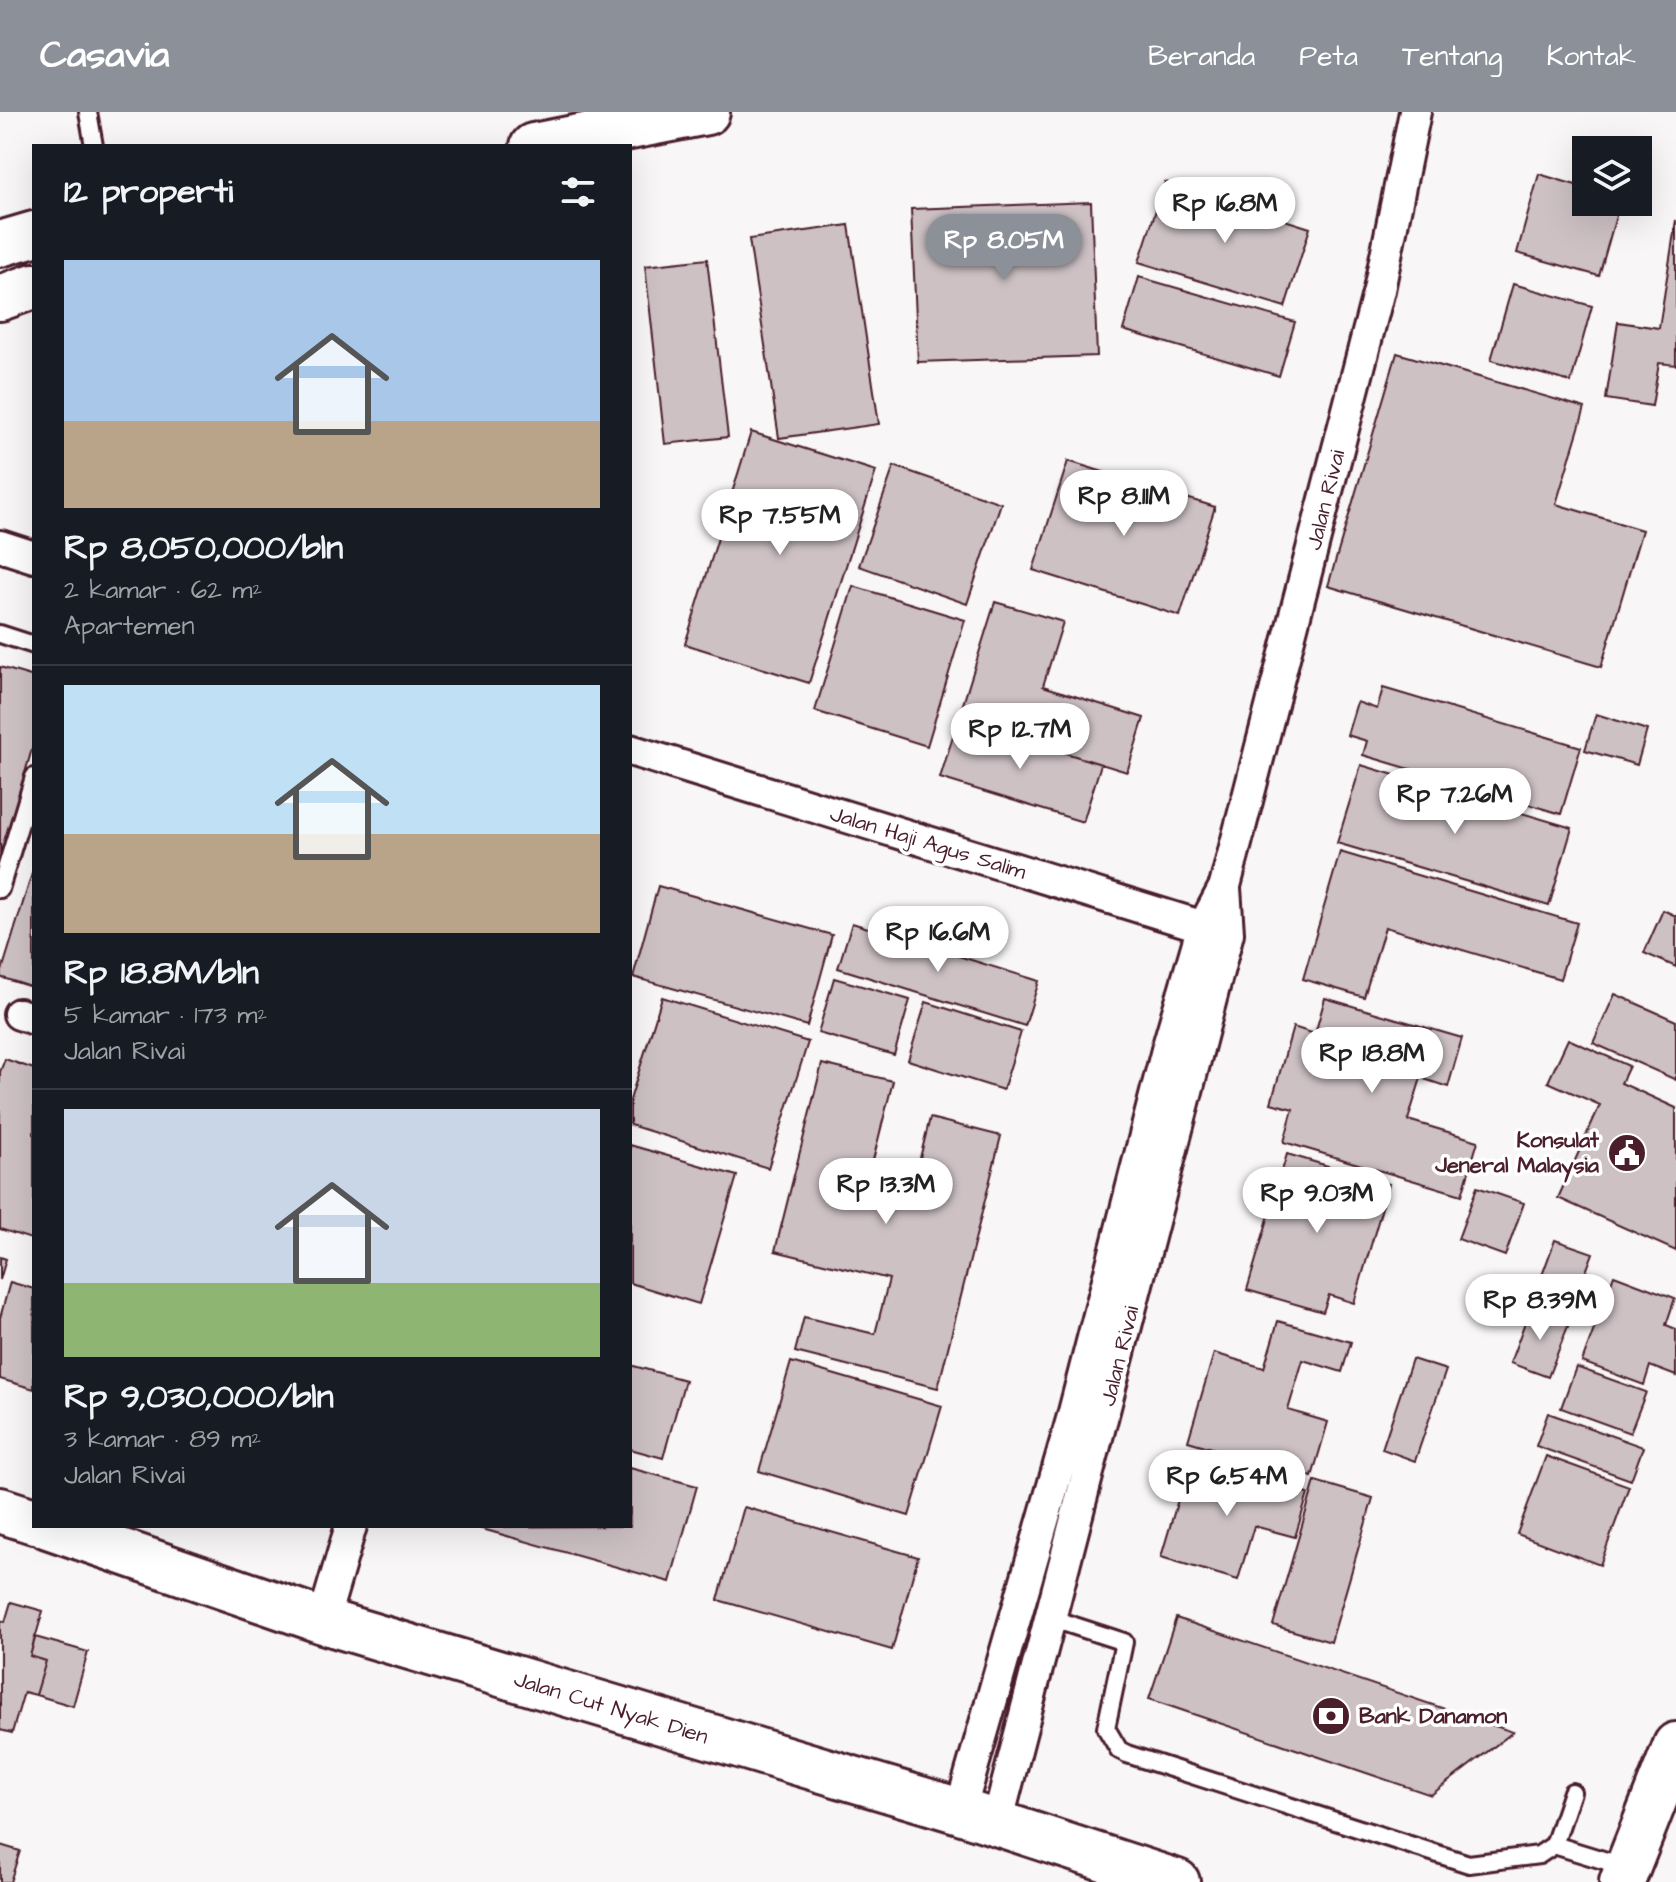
<!DOCTYPE html>
<html lang="id">
<head>
<meta charset="utf-8">
<style>
  body { margin:0; font-family:"Architects Daughter",sans-serif; background:#242831; color:#f1f3f6; height:100vh; display:flex; flex-direction:column; font-size:30px; white-space:nowrap }
  * { box-sizing:border-box; margin:0 }
  p { font-size:26px; color:#9ea1a6 }
  .icon { flex:none; width:44px; height:44px; fill:none; stroke:currentColor; stroke-width:2; stroke-linecap:round; stroke-linejoin:round }
  .map { position:relative; flex:1; overflow:hidden }
  .drawer { position:absolute; left:32px; top:32px; width:600px; height:1384px; display:flex; flex-direction:column; background:#171b24; border-radius:0px; box-shadow:0 8px 32px #0002 }
  .drawer>* { flex:none }
  .fabs { position:absolute; left:1572px; top:24px; display:grid; gap:16px }
  .fabs a { display:grid; place-items:center; width:80px; height:80px; border-radius:0px; background:#171b24; box-shadow:0 8px 32px #0002; font-size:40px }
  .price { position:absolute; translate:-50% -68px; padding:0 18px; border-radius:28px; background:#fff; color:#222; font-size:26px; line-height:52px; filter:drop-shadow(0 2px 4px #0008) }
  .price::after { content:''; position:absolute; left:50%; top:48px; width:24px; height:18px; margin-left:-12px; background:inherit; clip-path:polygon(0 0,100% 0,50% 100%) }
  .price.current { background:#8c9099; color:#fff }
  ul { padding:0; list-style:none }
  li { display:grid; align-content:center; gap:16px; height:424px; padding:0 32px }
  li+li { border-top:2px solid #363941 }
  li span { display:grid; place-items:center; height:248px; border-radius:0px; color:#555 }
  li>.icon { margin-inline-start:auto }
  span .icon { width:144px; height:144px; fill:#fffc; stroke-width:1 }
  li b { font-size:34px }
  h2 { display:flex; justify-content:space-between; align-items:center; height:96px; padding:0 32px; font-size:34px }
  header { display:flex; align-items:center; gap:48px; box-sizing:border-box; height:112px; padding:0 40px; background:#8c9099; color:#fff }
  header strong { font-size:38px }
  nav { display:flex; gap:44px; margin-inline-start:auto; font-size:28px }
  .map>svg:first-child { display:block }
  .building { fill:#cdc1c4; stroke:#4a1f2b; stroke-width:2 }
  .lines { fill:none; stroke-linecap:round; stroke-linejoin:round }
  .lane-casing { stroke:#4a1f2b; stroke-width:22 }
  .street-casing { stroke:#4a1f2b; stroke-width:36 }
  .secondary-casing { stroke:#4a1f2b; stroke-width:50 }
  .primary-casing { stroke:#4a1f2b; stroke-width:50 }
  .lane { stroke:#fff; stroke-width:16 }
  .street { stroke:#fff; stroke-width:30 }
  .secondary { stroke:#fff; stroke-width:44 }
  .primary { stroke:#fff; stroke-width:44 }
  .labels { text-anchor:middle; dominant-baseline:central; stroke-width:7; stroke-linejoin:round; paint-order:stroke }
  .street-label { font-size:22px; fill:#4a1f2b; stroke:#fff }
  .poi-label { font-size:22px; font-weight:bold; fill:#4a1f2b; stroke:#fff; text-anchor:end }
</style>
</head>
<body>
<header>
<strong>Casavia</strong>
<nav><a>Beranda</a><a>Peta</a><a>Tentang</a><a>Kontak</a></nav>
</header>
<div class="map">
<svg width="1676" height="1770" viewBox="0 0 1676 1770">
  <rect width="100%" height="100%" fill="#f8f6f7"/>
  <filter id="ink" filterUnits="userSpaceOnUse"><feTurbulence type="fractalNoise" baseFrequency=".0125" numOctaves="2"/><feDisplacementMap in="SourceGraphic" scale="16" xChannelSelector="R" yChannelSelector="G"/><feConvolveMatrix kernelMatrix="1 2 1 2 8 2 1 2 1" color-interpolation-filters="sRGB"/></filter>
  <g filter="url(#ink)">
    <path class="building" d="M1539,62l47,14v14h34l-21,74 -82,-23z
      M1165,70l145,46 -25,79 -146,-45z
      M1091,90l6,154 -179,6 -7,-153z
      M1676,108v145l-17,-2 -7,43 -46,-7 12,-77 41,6z
      M849,113l30,199 -100,14 -30,-199z
      M707,147l21,178 -63,7 -20,-178z
      M1139,165l156,45 -16,54 -156,-46z
      M1513,172l79,22 -21,76 -80,-22z
      M1397,241l188,55 -29,96 86,26 -41,137 -273,-81z
      M751,320l125,39 -67,212 -124,-39z
      M1068,349l147,46 -35,109 -147,-46z
      M894,354l107,37 -34,101 -108,-38z
      M853,474l112,34 -38,126 -112,-35z
      M995,490l68,20 -20,64 101,32 -17,54 -169,-52z
      M0,555l34,10v65l-34,117z
      M1383,576l198,59 -20,67 -198,-59 4,-14 -20,-6 10,-33 20,7z
      M1596,602l51,16 -10,35 -52,-15z
      M958,608l143,44 -18,58 -143,-44z
      M1361,653l211,63 -23,78 -212,-63z
      M1340,740l237,71 -17,56 -175,-52 -21,70 -61,-18z
      M34,755v121l-34,-11z
      M658,774l174,49 -25,91 -174,-49z
      M1663,798l13,6v51l-32,-14z
      M852,811l187,58 -14,45 -187,-58z
      M834,866l76,22 -16,55 -76,-22z
      M1615,882l61,27v59l-83,-37z
      M662,885l146,45 -40,126 -138,-43v-25z
      M1325,886l137,40 -14,49 -27,-9 -13,42 70,21 -16,54 -178,-53 9,-33 -22,-6 22,-76 22,7z
      M926,890l95,30 -18,58 -95,-30z
      M1568,927l61,27 -8,17 55,25v143l-118,-53 42,-93 -52,-23z
      M5,947l29,10v171l-34,-11v-157z
      M822,952l71,17 -22,87 44,10 15,-60 71,18 -63,252 -143,-36 9,-35 71,17 14,-55 -114,-28z
      M630,1033l107,31 -38,128 -69,-21z
      M1287,1042l102,30 -35,119 -25,-8 -6,17 -76,-22z
      M1477,1075l47,16 -19,53 -47,-17z
      M1555,1128l38,13 -23,61 -37,-14z
      M0,1145l6,2 -6,21z
      M1614,1163l61,23 -9,27 10,4v47l-26,-10 -6,19 -62,-23z
      M10,1170l24,7v100l-34,-10v-61z
      M1531,1194l39,15 -22,56 -38,-14z
      M1278,1209l73,21 -9,30 -39,-12 -15,50 40,12 -16,55 -124,-36 26,-88 50,15z
      M1412,1247l34,11 -31,91 -33,-12z
      M791,1250l151,44 -33,110 -150,-45z
      M630,1253l55,15 -22,78 -33,-9z
      M1576,1255l70,25 -16,41 -69,-25z
      M1548,1301l95,34 -12,33 -95,-34z
      M1546,1344l83,30 -29,79 -83,-31z
      M1190,1347l118,35 -13,43 -41,-11 -16,54 -77,-23z
      M630,1356l67,18 -27,96 -195,-55 155,-1z
      M1315,1369l58,17 -42,144 -58,-17z
      M744,1395l174,50 -26,93 -174,-50z
      M11,1490l32,9 -13,45 16,5 -10,34 -12,-3 -12,41 -12,-3v-110l5,2z
      M1176,1506l337,114 -82,63 -282,-96z
      M35,1525l53,15 -15,54 -37,-11 10,-34 -16,-5z
      M0,1733l20,6 -10,31h-10z"/>
    <g class="lines">
      <g class="lane-casing">
        <path id="lane" d="M88,0l6,34
          M0,522l34,11
          M0,777l34,-112
          M1053,1507l71,23 -18,86 13,22 8,4 342,110 70,-9 15,-10 72,22
          M1554,1733l18,-53"/>
      </g>
      <g class="street-casing">
        <path id="street" d="M0,434l34,11
          M630,638l590,182
          M19,902l15,5
          M323,1509l28,-95
          M960,1699l113,-395 95,-370 34,-117 23,-43 154,-596 36,-178
          M997,1711l231,-890 -3,-45"/>
      </g>
      <g class="secondary-casing">
        <path id="secondary" d="M0,1398l34,11
          M48,1414l275,95 637,190 217,71"/>
      </g>
      <g class="primary-casing">
        <path id="primary" d="M533,34l174,-34
          M0,132l34,-10
          M0,186l34,-12
          M1622,1770l54,-137"/>
      </g>
      <use href="#lane" class="lane"/>
      <use href="#street" class="street"/>
      <use href="#secondary" class="secondary"/>
      <use href="#primary" class="primary"/>
    </g>
  </g>
  <defs>
    <g id="civic-disc" transform="scale(2)"><circle r="9.5" fill="#4a1f2b" stroke="#fff"/><path d="M-.6-6.5H3V-4.5H.6V-3L4-1V1h2V6H-6V1h2V-1L-.6-3ZM-1.2 2.5V6h2.4V2.5Z" fill="#fff"/></g>
    <g id="bank-disc" transform="scale(2)"><circle r="9.5" fill="#4a1f2b" stroke="#fff"/><path d="M-6-4H6V4H-6ZM0-2.3a2.3 2.3 0 1 0 0 4.6a2.3 2.3 0 1 0 0-4.6Z" fill="#fff"/></g>
  </defs>
  <g fill-rule="evenodd">
    <use href="#civic-disc" x="1627" y="1041"/>
    <use href="#bank-disc" x="1331" y="1604"/>
  </g>
  <g class="labels">
    <g class="street-label">
      <text transform="translate(1326 388) rotate(-76)">Jalan Rivai</text>
      <text transform="translate(928 731) rotate(17)">Jalan Haji Agus Salim</text>
      <text transform="translate(1120 1244) rotate(-76)">Jalan Rivai</text>
      <text transform="translate(611 1596) rotate(17)">Jalan Cut Nyak Dien</text>
    </g>
    <g class="poi-label">
      <text x="1599" y="1028">Konsulat<tspan x="1599" dy="25">Jeneral Malaysia</tspan></text>
      <text x="1359" y="1604" text-anchor="start">Bank Danamon</text>
    </g>
  </g>
</svg>
<div class="fabs">
<a><svg class="icon" aria-label="layers" viewBox="0 0 24 24"><path d="M12 4l9 5-9 5-9-5zM3 14l9 5 9-5"/></svg></a>
</div>
<b class="price" style="left:1225px;top:133px">Rp 16.8M</b>
<b class="price current" style="left:1004px;top:170px">Rp 8.05M</b>
<b class="price" style="left:1124px;top:426px">Rp 8.11M</b>
<b class="price" style="left:780px;top:445px">Rp 7.55M</b>
<b class="price" style="left:1020px;top:659px">Rp 12.7M</b>
<b class="price" style="left:1455px;top:724px">Rp 7.26M</b>
<b class="price" style="left:938px;top:862px">Rp 16.6M</b>
<b class="price" style="left:1372px;top:983px">Rp 18.8M</b>
<b class="price" style="left:886px;top:1114px">Rp 13.3M</b>
<b class="price" style="left:1317px;top:1123px">Rp 9.03M</b>
<b class="price" style="left:1540px;top:1230px">Rp 8.39M</b>
<b class="price" style="left:1227px;top:1406px">Rp 6.54M</b>
<section class="drawer">
<h2>12 properti<svg class="icon" aria-label="filters" viewBox="0 0 24 24"><path d="M4 7h16M4 17h16"/><circle cx="9" cy="7" r="2"/><circle cx="15" cy="17" r="2"/></svg></h2>
<ul>
<li><span style="background:linear-gradient(#a9c7e8 65%,#b9a48a 0)"><svg class="icon" aria-label="home" viewBox="0 0 24 24"><path d="M3 11l9-7 9 7M6 9v11h12V9"/></svg></span><div><b>Rp 8,050,000/bln</b><p>2 kamar · 62 m²</p><p>Apartemen</p></div></li>
<li><span style="background:linear-gradient(#bfe0f5 60%,#b9a48a 0)"><svg class="icon" aria-label="home" viewBox="0 0 24 24"><path d="M3 11l9-7 9 7M6 9v11h12V9"/></svg></span><div><b>Rp 18.8M/bln</b><p>5 kamar · 173 m²</p><p>Jalan Rivai</p></div></li>
<li><span style="background:linear-gradient(#c9d6e8 70%,#8fb573 0)"><svg class="icon" aria-label="home" viewBox="0 0 24 24"><path d="M3 11l9-7 9 7M6 9v11h12V9"/></svg></span><div><b>Rp 9,030,000/bln</b><p>3 kamar · 89 m²</p><p>Jalan Rivai</p></div></li>
</ul>
</section>
</div>
</body>
</html>
